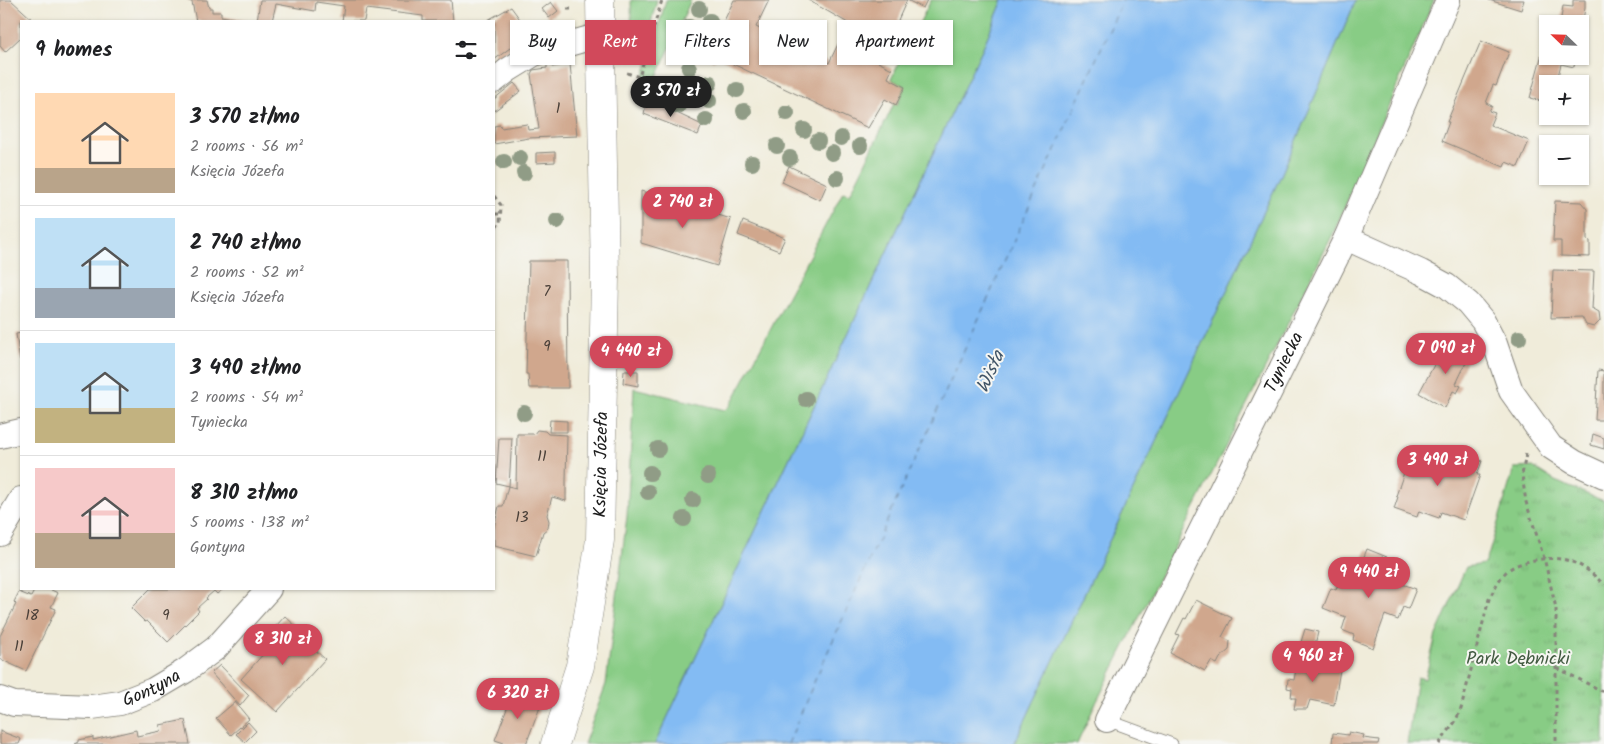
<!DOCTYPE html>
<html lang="en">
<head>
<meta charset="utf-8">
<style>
  body { margin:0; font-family:Kalam,sans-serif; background:#f6f6f6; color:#202124; height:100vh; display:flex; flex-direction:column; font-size:19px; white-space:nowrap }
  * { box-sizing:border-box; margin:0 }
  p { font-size:16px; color:#757577 }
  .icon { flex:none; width:28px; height:28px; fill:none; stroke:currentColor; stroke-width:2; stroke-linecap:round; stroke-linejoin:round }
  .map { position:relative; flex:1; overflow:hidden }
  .panel { position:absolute; left:20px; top:20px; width:475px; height:570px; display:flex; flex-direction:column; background:#fff; border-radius:0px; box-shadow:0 1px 4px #0004 }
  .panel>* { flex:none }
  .guide { position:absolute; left:510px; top:20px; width:475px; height:45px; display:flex; gap:10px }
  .needle { width:32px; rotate:293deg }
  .buttons { position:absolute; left:1539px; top:15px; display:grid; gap:10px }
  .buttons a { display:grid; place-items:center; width:50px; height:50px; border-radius:0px; background:#fff; box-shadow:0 1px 4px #0004; font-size:25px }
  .price { position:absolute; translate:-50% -42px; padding:0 11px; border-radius:18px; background:#d1495b; color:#fff; font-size:16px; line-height:32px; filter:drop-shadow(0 1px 2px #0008) }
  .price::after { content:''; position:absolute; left:50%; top:30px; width:15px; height:11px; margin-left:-8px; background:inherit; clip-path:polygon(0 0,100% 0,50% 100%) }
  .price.selected { background:#222; color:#fff }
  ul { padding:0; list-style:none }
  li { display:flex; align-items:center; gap:15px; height:125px; padding:0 15px }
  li+li { border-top:1px solid #e0e0e0 }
  li span { display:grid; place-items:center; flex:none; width:140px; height:100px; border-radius:0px; color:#555 }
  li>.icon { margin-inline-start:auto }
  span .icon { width:60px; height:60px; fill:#fffc; stroke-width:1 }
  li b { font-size:21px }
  h2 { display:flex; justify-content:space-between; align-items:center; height:60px; padding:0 15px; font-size:21px }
  .pill { padding:0 18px; border-radius:0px; background:#fff; box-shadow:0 1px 4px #0004; font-size:18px; line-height:45px }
  .pill.selected { background:#d1495b; color:#fff }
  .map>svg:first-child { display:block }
  .grass { fill:#88cc85; stroke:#527450 }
  .park { fill:url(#park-tufts); stroke:#527450 }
  .water { fill:#83bbf3; stroke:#506c88 }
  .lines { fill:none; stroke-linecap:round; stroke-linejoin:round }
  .ferry { stroke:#405467; stroke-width:1; stroke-dasharray:6 5; stroke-linecap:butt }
  .building { fill:#d0a78d }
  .lane-casing { stroke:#86847b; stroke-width:13 }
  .street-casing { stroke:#86847b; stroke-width:26 }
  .secondary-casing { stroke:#86847b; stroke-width:29 }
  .path { stroke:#86847b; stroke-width:3; stroke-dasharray:4 4; stroke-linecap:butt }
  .lane { stroke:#fff; stroke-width:11 }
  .street { stroke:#fff; stroke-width:24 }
  .secondary { stroke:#fff; stroke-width:28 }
  .tree { fill:#909c86 }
  .labels { text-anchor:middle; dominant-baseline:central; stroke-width:4; stroke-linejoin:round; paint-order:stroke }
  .number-label { font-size:15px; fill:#493f38 }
  .street-label { font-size:18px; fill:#1c1c1c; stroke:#f6f6f2 }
  .park-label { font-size:18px; fill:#425a41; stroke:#f6f6f2 }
  .water-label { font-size:19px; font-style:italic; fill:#405467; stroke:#f6f6f2 }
</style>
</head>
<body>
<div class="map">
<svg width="1604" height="744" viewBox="0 0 1604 744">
  <defs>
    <pattern id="park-tufts" width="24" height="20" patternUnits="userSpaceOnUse" patternTransform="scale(1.25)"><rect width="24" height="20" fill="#88cc85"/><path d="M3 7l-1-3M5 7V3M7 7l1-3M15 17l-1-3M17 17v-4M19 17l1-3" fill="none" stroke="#75af72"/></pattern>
  </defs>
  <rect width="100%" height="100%" fill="#f6f6f2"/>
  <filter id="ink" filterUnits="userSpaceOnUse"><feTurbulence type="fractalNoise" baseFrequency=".02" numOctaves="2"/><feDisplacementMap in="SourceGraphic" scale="10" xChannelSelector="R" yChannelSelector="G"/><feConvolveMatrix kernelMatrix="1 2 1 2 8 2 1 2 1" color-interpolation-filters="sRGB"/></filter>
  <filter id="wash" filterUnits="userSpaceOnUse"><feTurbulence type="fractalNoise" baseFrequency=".0096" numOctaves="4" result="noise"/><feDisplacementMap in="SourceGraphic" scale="20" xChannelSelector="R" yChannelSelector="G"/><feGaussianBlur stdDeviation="1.12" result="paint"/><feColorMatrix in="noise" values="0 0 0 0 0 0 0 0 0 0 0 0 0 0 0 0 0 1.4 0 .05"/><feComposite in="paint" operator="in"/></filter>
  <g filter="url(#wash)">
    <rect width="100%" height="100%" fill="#f0ecda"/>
    <path class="grass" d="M631,0h26l-15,56 -10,-1z
      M666,0h25l-43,97 -9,-4z
      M931,0h72l-18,43 -330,701h-71l22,-60 21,-168 7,-128 91,22 5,-4 113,-214 7,2 44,-90 3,1 8,-18 -14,-8z
      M1356,0h78l-101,234 -237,469 -19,41h-63l268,-571z"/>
    <path class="park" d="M1533,467l22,14 49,20v243h-197l10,-67 8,2 11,-44 30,-68 18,-3 5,-11 25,-85z"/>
    <path class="water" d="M1003,0h353l-74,173 -268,571h-359l330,-701z"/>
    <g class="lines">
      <path class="ferry" d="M788,744l27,-64 308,-680"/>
    </g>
    <g id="blocks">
      <path class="building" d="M0,0h11l23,21h-13v16l-16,15 -5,-6z
        M186,0h21l2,8h3v4h9v4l28,5h-53l-4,-19z
        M260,0h191l2,21h-30v-5l-57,-7 -2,12h-22l2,-15 -28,-4 -1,9 -39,-7 -4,17h-15z
        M734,0h35l-13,27 73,36 19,-40 -40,-23h119l-4,8 -16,-8 -9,20 3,2 -1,3 -3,-2 -7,15 2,1 -2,5 -3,-1 -9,19 14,7 -4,9 17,9 -9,18 -11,-6 -17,29 -152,-72 -2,5 -13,-5 6,-13 5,3z
        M1489,0h35l-3,10z
        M1573,0h12v8l-4,25 -1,-9h-20l3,-18 10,1z
        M551,2l7,9 -9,7 -7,-9z
        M511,7l19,26 -36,27v-39h-8z
        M1547,35l1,21h28l-2,11 -13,-3 -5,20h-8v19l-18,-5z
        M1481,41l28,11 -13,34 -3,-1 -7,18 6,3 -3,5 6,2 -5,12 39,16 -11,26 -12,-5 -2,5 -62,-26 7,-19h-2z
        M552,63v4l18,-3 7,72 -48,2 -35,6v-18l6,-1 1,3 26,-4 1,6 11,-1 -8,-55 2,-4 14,-2v-4z
        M514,83l7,8 -27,20v-12z
        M647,99l55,26 -4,10 -54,-21z
        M555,152v10l-19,1v-10z
        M789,166l38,18 -7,16 -38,-18z
        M641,191l90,28 -14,47 -76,-23z
        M1555,201l26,1 6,7v31l3,1v16l-29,-1v-15h-8z
        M743,221l42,17 -6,13 -41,-16z
        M529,261h38l1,127h-39l-1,-14h-2z
        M1553,270l41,1 -2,38 7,4 1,8 -6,6 -8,-2 -4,-8 -31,1z
        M21,333v27h-1l-4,-26z
        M1450,342l21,10 -15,32 5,2 -4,7 -4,-2 -8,17 -26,-15 22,-41 3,1z
        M1598,370l6,1v49h-9z
        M624,371h14v15l-15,-3z
        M550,420l17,1v11h-18z
        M537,430l8,1 3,3 19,1 -1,45v21l-14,-4 -5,18 2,6 -1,7 -5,4 -7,24 -42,-10v-19l5,-21h4l5,-20 8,2 1,-54h17z
        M1593,434l11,4v11l-13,-4z
        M499,438h13l-3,48 -13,-3z
        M1411,452l28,9 -1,2 16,6v-2h2l5,-14 21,8 -5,14h3l-16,45 -23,-8 -2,6 -20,-7 -2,6 -23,-8 4,-12 -2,-1z
        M1367,549l20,8 -2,5 12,5 -5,13 24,9 -8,20 -5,-2 -5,13 -13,-5 -12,33 -20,-8 1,-5 -12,-5 4,-13 -23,-9 8,-20 5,2 5,-14 13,6z
        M35,589h14l9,4 -7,14 5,2 -30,62 -26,-12v-23l16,-32 -2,-2 5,-10 12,5z
        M150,589h73l-6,5 -3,-3 -8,7 1,1 -10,9 2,3 -31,31 -21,-21 -2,1 -14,-14z
        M1196,600l36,18 -10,19 8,4 -1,9 -9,8 -3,6 -6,-3 -6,10 -35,-18 9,-18 -3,-1 8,-16 2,1z
        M285,616l16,15 -3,4 27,24 -48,53 -36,-33 33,-37 -7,-6z
        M1305,629l13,3 -3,13 -14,-3z
        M1299,653l18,1 -2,12 25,4 -6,35 -24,-5 -3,9h-13l2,-11h-5l1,-9 -5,-1 1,-9 6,1z
        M220,665l29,30 -9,11 -29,-33z
        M513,693l29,9 -16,42h-19l-12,-4z
        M235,702l14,17 -18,16 -15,-17z
        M185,720l5,24h-115l4,-2v-2l14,-3v3l43,-10 1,6 24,-5 -1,-6z
        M248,722l8,9 -11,11 -9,-8z
        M0,731l21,8 -2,5h-19z
        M1349,732l15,3 -1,3 16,2 -1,4h-46l1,-11 15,2z"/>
    </g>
  </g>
  <g filter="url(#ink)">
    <use href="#blocks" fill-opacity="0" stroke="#86847b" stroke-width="1"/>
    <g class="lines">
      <g class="lane-casing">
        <path id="lane" d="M1107,720l65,24"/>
      </g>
      <g class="street-casing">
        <g id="street">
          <path d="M494,81l14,-11 26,-16 66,-19"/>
          <path d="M1346,238l75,34 26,14 21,17 15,18 12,23 16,47 40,56 23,15 30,14"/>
          <path d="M0,436l21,-5"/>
          <path d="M0,534l21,-35"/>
          <path id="s1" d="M0,699l14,5 78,3 28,-4 33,-13 32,-19 31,-23 53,-59"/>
          <path id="s2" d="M1107,720l239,-482 102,-238"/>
        </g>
      </g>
      <g class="secondary-casing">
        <g id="secondary">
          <path id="s3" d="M555,744l25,-78 20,-126 5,-263 -5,-277"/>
        </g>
      </g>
      <path class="path" d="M567,9h7
        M627,73l12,4 23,-77
        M494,196l7,9 -1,19 -6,4
        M495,214h5
        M1526,454l-4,21 4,27 18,56 12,50v135
        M1557,668l47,24
        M1439,744l16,-22 6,-13 28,-110c5,-9 9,-19 17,-27 6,-6 16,-9 24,-11 33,-7 51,0 74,24"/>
      <use href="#lane" class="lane"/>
      <use href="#street" class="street"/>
      <use href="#secondary" class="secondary"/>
    </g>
    <g class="tree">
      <circle cx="699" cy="9" r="8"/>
      <circle cx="710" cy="21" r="8"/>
      <circle cx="689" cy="27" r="8"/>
      <circle cx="680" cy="50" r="8"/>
      <circle cx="689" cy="68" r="8"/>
      <circle cx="665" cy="83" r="8"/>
      <circle cx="710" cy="83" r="8"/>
      <circle cx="644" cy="87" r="8"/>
      <circle cx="737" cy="90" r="8"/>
      <circle cx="686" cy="93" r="8"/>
      <circle cx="709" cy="101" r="8"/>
      <circle cx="678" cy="106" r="8"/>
      <circle cx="744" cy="111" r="8"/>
      <circle cx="787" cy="113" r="8"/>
      <circle cx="706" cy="120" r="8"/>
      <circle cx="804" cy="130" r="8"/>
      <circle cx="841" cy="138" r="8"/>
      <circle cx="818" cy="141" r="8"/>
      <circle cx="777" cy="146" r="8"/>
      <circle cx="860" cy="146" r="8"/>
      <circle cx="832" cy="153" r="8"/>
      <circle cx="520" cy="158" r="8"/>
      <circle cx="790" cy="158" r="8"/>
      <circle cx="504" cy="162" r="8"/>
      <circle cx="752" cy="163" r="8"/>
      <circle cx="524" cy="173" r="8"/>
      <circle cx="837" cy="178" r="8"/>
      <circle cx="557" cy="221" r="8"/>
      <circle cx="1519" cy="338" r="8"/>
      <circle cx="806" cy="399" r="8"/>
      <circle cx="524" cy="413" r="8"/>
      <circle cx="658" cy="449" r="8"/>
      <circle cx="650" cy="473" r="8"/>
      <circle cx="708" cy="476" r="8"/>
      <circle cx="648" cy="492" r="8"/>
      <circle cx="693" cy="500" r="8"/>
      <circle cx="684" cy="519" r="8"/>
    </g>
  </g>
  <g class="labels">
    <g class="number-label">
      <text x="558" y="109">1</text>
      <text x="547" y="292">7</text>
      <text x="547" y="347">9</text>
      <text x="542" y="457">11</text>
      <text x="522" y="518">13</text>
      <text x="32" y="616">18</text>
      <text x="166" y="616">9</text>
      <text x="19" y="647">11</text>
    </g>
    <g class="street-label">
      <text stroke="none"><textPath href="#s2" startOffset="399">Tyniecka</textPath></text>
      <text stroke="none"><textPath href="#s3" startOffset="285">Księcia Józefa</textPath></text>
      <text stroke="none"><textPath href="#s1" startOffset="156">Gontyna</textPath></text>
    </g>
    <g class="park-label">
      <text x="1518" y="659">Park Dębnicki</text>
    </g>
    <g class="water-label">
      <text transform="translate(991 372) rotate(-66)">Wisła</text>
    </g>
  </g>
</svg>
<div class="buttons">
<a><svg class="needle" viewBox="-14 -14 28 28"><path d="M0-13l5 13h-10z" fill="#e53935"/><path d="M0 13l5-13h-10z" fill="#757577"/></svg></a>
<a>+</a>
<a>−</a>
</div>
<b class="price selected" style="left:671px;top:118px">3 570 zł</b>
<b class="price" style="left:683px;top:229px">2 740 zł</b>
<b class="price" style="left:1446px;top:375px">7 090 zł</b>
<b class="price" style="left:631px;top:378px">4 440 zł</b>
<b class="price" style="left:1438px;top:487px">3 490 zł</b>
<b class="price" style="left:1369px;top:599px">9 440 zł</b>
<b class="price" style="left:283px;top:666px">8 310 zł</b>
<b class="price" style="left:1313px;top:683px">4 960 zł</b>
<b class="price" style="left:518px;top:720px">6 320 zł</b>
<div class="guide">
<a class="pill">Buy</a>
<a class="pill selected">Rent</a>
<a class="pill">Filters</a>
<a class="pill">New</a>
<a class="pill">Apartment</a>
</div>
<section class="panel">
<h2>9 homes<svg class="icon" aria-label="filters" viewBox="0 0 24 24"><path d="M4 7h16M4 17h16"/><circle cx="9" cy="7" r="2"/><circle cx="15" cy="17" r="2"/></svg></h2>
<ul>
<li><span style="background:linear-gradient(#ffd9b3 75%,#b9a48a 0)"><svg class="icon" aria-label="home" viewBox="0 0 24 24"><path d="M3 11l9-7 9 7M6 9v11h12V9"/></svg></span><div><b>3 570 zł/mo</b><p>2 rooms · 56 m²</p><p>Księcia Józefa</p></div></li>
<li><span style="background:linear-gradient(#bfe0f5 70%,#9aa5b1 0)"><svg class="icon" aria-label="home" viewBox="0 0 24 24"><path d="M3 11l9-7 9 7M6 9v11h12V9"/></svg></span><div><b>2 740 zł/mo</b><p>2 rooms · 52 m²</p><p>Księcia Józefa</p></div></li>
<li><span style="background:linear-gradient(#bfe0f5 65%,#c2b280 0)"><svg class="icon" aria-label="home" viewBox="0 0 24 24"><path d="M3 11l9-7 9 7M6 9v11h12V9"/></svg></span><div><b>3 490 zł/mo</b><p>2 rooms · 54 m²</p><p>Tyniecka</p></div></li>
<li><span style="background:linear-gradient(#f6c9c9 65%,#b9a48a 0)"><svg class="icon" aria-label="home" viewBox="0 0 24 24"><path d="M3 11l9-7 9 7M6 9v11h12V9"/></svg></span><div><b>8 310 zł/mo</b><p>5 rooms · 138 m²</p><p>Gontyna</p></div></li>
</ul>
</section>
</div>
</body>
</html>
